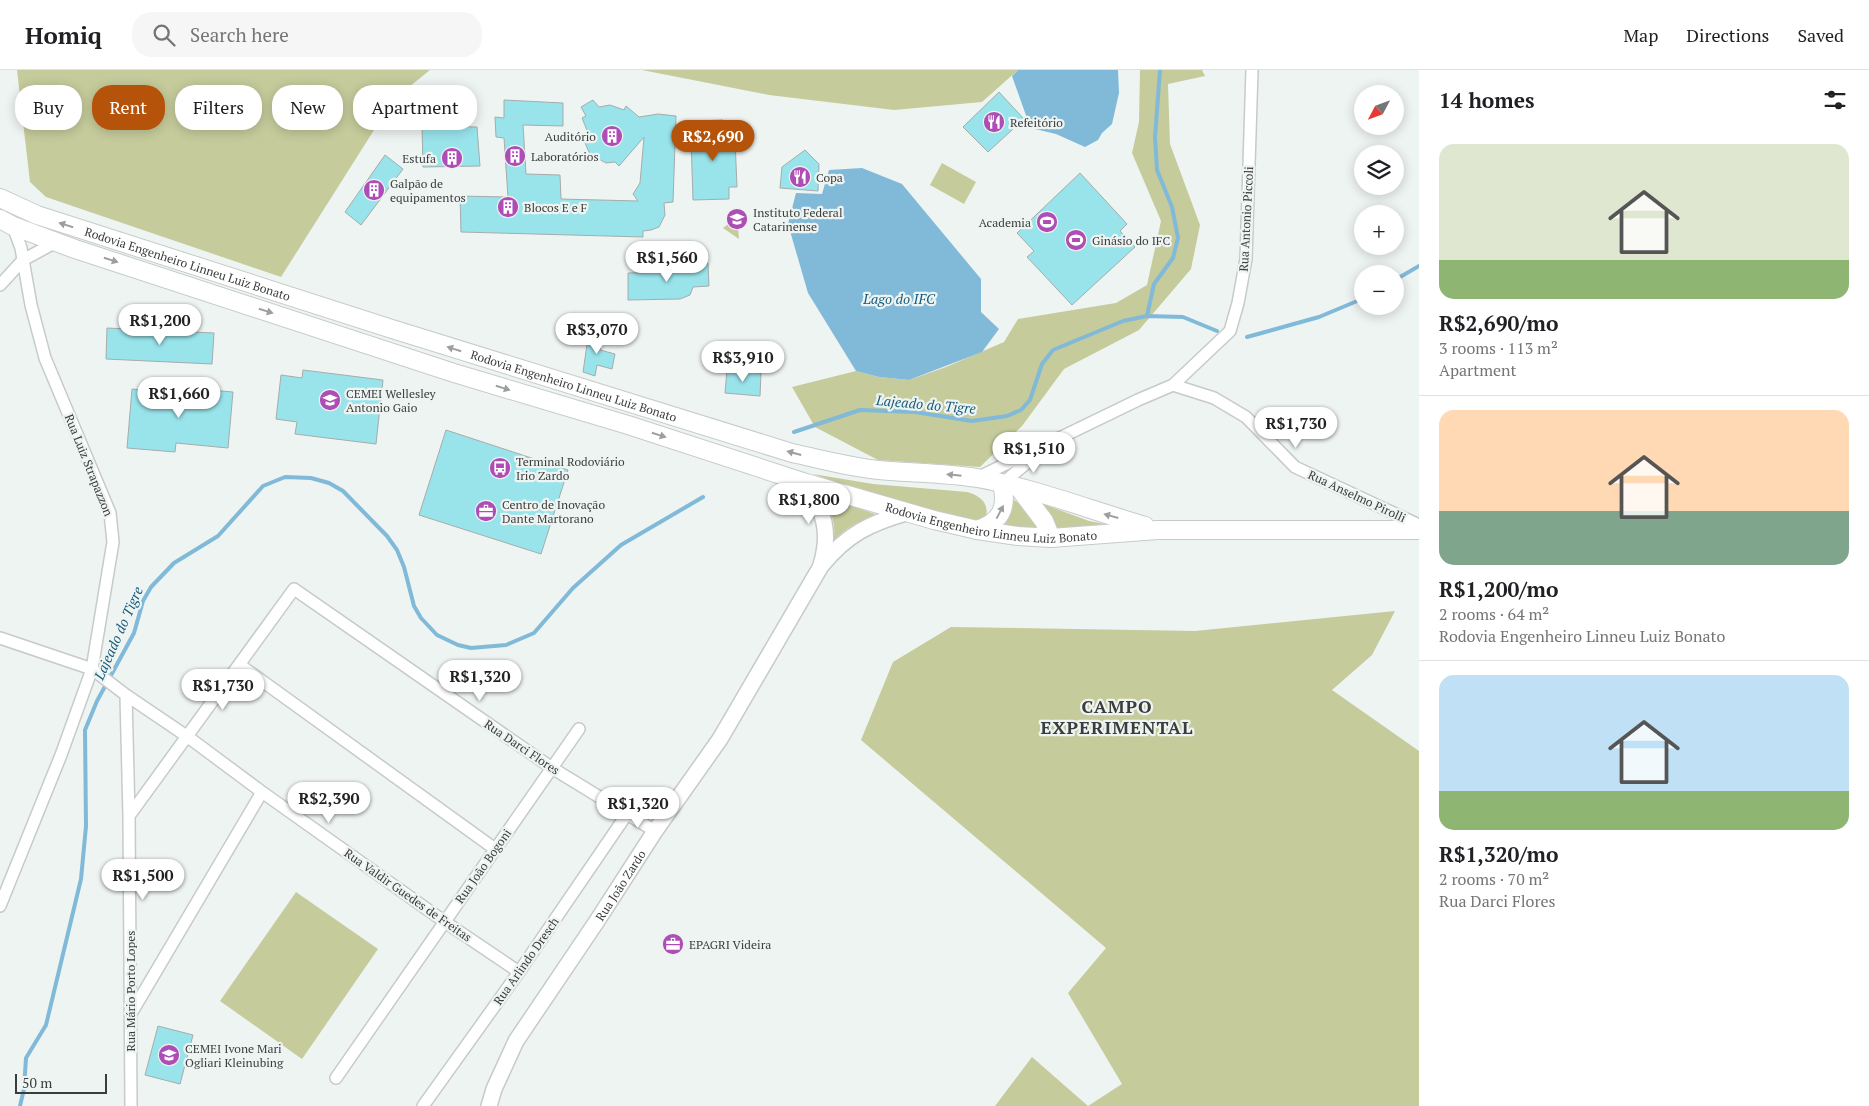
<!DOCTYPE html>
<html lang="en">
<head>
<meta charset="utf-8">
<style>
  body { margin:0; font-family:"PT Serif",serif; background:#f6f6f6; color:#202124; height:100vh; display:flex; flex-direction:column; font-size:19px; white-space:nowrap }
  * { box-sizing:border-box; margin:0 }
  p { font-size:16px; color:#757577 }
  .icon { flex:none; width:28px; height:28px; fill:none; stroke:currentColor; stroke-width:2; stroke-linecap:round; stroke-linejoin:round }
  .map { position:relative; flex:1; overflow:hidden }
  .drawer { display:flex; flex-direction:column; background:#fff; width:450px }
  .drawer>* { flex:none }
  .top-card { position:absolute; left:15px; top:15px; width:475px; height:45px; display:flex; gap:10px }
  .needle { width:32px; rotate:229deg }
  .fabs { position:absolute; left:1354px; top:15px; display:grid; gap:10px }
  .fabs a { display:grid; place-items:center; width:50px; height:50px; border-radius:50%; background:#fff; box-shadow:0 2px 12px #0003; font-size:25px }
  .scale { position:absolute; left:15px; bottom:12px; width:92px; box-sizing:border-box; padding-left:5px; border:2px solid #3b3d3c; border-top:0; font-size:14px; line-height:18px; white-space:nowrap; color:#3b3d3c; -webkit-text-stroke:4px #eef4f2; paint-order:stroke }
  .price { position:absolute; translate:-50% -42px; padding:0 11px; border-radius:18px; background:#fff; color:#222; font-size:16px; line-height:32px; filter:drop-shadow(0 1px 2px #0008) }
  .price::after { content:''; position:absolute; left:50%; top:30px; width:15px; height:11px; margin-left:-8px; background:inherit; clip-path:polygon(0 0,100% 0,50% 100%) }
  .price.on { background:#b45309; color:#fff }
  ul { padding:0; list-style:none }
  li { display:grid; align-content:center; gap:10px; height:265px; padding:0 20px }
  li+li { border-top:1px solid #e0e0e0 }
  li span { display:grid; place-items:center; height:155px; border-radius:15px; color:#555 }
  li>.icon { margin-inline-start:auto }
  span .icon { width:90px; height:90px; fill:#fffc; stroke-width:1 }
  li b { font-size:21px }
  h2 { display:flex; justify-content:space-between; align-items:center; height:60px; padding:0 20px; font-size:21px }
  .pill { padding:0 18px; border-radius:20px; background:#fff; box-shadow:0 2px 12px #0003; font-size:18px; line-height:45px }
  .pill.on { background:#b45309; color:#fff }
  header { display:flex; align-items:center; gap:30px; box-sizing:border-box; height:70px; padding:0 25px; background:#fff; border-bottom:1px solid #e0e0e0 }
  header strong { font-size:24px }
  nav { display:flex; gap:28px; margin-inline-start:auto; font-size:18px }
  .search { width:350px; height:45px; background:#f6f6f6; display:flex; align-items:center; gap:12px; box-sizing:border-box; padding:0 18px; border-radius:20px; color:#757577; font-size:19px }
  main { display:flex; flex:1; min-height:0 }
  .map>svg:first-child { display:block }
  .green { fill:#c5cb9b }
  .water { fill:#81b9d9 }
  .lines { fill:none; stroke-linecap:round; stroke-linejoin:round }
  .stream { stroke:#81b9d9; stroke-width:4 }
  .building { fill:#99e3eb; stroke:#a6acac }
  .street-casing { stroke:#c6cbca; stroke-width:14 }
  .secondary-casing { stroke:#c6cbca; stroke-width:18 }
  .primary-casing { stroke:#c6cbca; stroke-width:20 }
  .street { stroke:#fff; stroke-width:11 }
  .secondary { stroke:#fff; stroke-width:15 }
  .primary { stroke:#fff; stroke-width:18 }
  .oneway { fill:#9d9e9e }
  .labels { text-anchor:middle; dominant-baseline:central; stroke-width:4.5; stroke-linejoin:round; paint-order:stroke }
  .poi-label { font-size:12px; fill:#3b3d3c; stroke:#eef4f2; text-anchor:start }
  .street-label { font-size:12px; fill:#3b3d3c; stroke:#eef4f2 }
  .water-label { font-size:14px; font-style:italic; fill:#175c7c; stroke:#eef4f2 }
  .district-label { font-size:18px; font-weight:bold; letter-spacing:1px; fill:#3b3d3c; stroke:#eef4f2 }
</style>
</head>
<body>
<header>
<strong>Homiq</strong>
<div class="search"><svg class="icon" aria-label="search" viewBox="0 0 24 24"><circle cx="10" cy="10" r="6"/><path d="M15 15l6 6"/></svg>Search here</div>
<nav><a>Map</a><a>Directions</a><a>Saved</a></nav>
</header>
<main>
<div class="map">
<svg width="1419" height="1036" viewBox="0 0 1419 1036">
  <rect width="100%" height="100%" fill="#eef4f2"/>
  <path class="green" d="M17,0h413l-37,30 -112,177 -235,-80 -16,-15z
    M642,0h376l-36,32 -88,8 -125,-15z
    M1140,0h62l3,6 -37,8 2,60 30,81 -9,44 -52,61 -75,39 -42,57 -42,41 -102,-7 -63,-33 -23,-40 64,-16 23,6 30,3 37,-13 58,-25 14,-23 98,-16 31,-18 14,-64 -29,-68 7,-31z
    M942,93l34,19 -12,22 -34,-19z
    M737,147l2,22 -16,-11z
    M813,404l60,10 94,8c14,4 22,11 19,25l-11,9 -119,-36z
    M820,425l61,21c-24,5 -30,8 -48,25 4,-16 -2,-33 -13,-46z
    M1007,425l21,15 14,21h-45z
    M1043,434l46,17 26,5 -60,7 -7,-21z
    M1395,541l-23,44 -40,35 87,61v355h-424l37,-49 56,49 34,-22 -54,-91 38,-45 -245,-208 32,-78 58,-35 244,4z
    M296,822l82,57 -76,110 -82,-58z"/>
  <path class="water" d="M1018,0h100l1,23 -7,31 -10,9 -4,7 -13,7 -29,-13 -21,-5 -7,-8 -16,-45z
    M862,98l40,16 79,95v33l18,17 -17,23 -73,28 -30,-3 -23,-6 -48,-78 -20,-69 8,-31 26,1 7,-24z"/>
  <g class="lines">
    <path class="stream" d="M1395,210l24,-14
      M1147,246l36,1 34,14
      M1247,267l72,-20 43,-18
      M794,362l66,-22 55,2 57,9 35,-5 14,-6 9,-10 12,-36 11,-14 70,-29 24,-5 7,-32 19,-26 5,-20 -6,-31 -15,-37 -2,-33 5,-67
      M20,1036l4,-17 2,-31 20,-33 35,-146 5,-53 -1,-96 12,-29 37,-68 9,-32 8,-14 23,-24 44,-27 45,-50 22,-9 26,1 18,5 14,8 44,45 10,14 7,17 10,39 7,12 16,17 21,10 13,3 35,-3 28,-12 39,-45 48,-43 82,-48"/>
  </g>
  <path class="building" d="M999,22l25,27 -36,33 -25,-25z
    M504,30l59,3v23l-40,-1 3,49 34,1 1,24 77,2 -5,-7 7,-11 4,-46 -25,29 -4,-4 -9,1 -7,-4 -6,2 -8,-18 6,-3 -9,-22 4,-2 -5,-9 12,-7 6,7 11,-2 14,5 2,-4 13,11 19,-3 18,2 -3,86 -9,1 1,12 -6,12 -8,3 -8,1v6l-182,-5 -1,-36 48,1 -4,-59 -8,-1 -1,-20 9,1z
    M723,50v20h12l2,47h-8v12l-36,1 -2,-61 4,-1v-17z
    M422,56l55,1 3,39 -57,1z
    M805,80l14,14 -1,27 -38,-3 2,-21z
    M385,85l18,14 -42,56 -16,-13z
    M1080,103l47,51 -7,7 15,16 -63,58 -45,-48 7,-6 -17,-18z
    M688,193h20l1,23 -16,1 -3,8 -10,4 -52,1v-27l60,-1z
    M107,258l107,5 -2,31 -106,-5z
    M589,261l13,2 -2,17 15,4 -3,15 -15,-4 -2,11 -12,-4z
    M303,300l80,10 -7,64 -81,-10 2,-12 -21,-3 5,-44 21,3z
    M727,300l34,3 -1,23 -35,-3z
    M189,318l44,4 -5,56 -52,-5 -1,9 -48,-4 5,-59 56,6z
    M446,360l122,40 -27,84 -122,-39z
    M158,956l35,9 -13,49 -35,-9z"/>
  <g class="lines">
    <g class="street-casing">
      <path id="street" d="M0,215l23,-25 33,-18
        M1173,315l41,13 32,19 49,50 124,58
        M977,408l161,-78 35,-15 57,-54 8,-28 8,-44 6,-189
        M1002,414l34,-29
        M0,568l92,31 34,26 62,42 74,55 183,130 74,50
        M240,595l255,184
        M126,625l3,121 2,290
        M129,746l165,-227 258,179 103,63
        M0,836l61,-151 31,-86 21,-127 -3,-29 -65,-155 -14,-53 -10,-57 -8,-22
        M132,942l130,-220
        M336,1008l243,-349
        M423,1036l96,-134 108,-158"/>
    </g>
    <g class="secondary-casing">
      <g id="secondary">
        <path d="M806,413c18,29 25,49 15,82"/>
        <path id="s1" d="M489,1036l5,-17 22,-48 81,-120 58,-90 65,-92 101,-173c26,-32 49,-43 88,-54"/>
      </g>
    </g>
    <g class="primary-casing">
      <g id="primary">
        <path id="s2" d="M0,128l37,17 355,114 400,124c33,7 65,16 98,18 29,2 58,2 87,7 57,10 113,32 168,48"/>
        <path id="s3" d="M0,149l13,7 62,23 379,124 174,52 178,58 128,37 43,10 41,6 33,2 107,-8h261"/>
        <path d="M1019,418l25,33 7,17"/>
        <path d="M977,460c24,-8 31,-22 25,-46"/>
      </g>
    </g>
    <use href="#street" class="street"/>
    <use href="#secondary" class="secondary"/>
    <use href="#primary" class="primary"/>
  </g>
  <defs><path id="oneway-solid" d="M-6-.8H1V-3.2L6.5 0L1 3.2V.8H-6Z" transform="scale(1.25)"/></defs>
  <g class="oneway">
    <use href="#oneway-solid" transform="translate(66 155) rotate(-162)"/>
    <use href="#oneway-solid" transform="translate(111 190) rotate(18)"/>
    <use href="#oneway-solid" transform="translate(266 241) rotate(18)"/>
    <use href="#oneway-solid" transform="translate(454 279) rotate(-163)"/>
    <use href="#oneway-solid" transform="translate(503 318) rotate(17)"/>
    <use href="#oneway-solid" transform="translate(659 365) rotate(18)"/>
    <use href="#oneway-solid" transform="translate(794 383) rotate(-165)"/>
    <use href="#oneway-solid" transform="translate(954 405) rotate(-174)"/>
    <use href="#oneway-solid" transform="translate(1000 442) rotate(-62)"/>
    <use href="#oneway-solid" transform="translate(1111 446) rotate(-164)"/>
  </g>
  <defs>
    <g id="restaurant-disc" transform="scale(1.125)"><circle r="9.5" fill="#ad4db5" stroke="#eef4f2"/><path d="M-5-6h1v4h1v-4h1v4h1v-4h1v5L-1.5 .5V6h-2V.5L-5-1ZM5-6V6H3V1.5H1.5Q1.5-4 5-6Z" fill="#fff"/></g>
    <g id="building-disc" transform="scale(1.125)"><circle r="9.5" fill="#ad4db5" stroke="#eef4f2"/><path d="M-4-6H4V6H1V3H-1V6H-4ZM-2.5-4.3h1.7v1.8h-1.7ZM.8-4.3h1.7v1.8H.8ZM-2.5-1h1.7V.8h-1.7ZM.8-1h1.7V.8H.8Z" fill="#fff"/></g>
    <g id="university-disc" transform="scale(1.125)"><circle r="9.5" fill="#ad4db5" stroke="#eef4f2"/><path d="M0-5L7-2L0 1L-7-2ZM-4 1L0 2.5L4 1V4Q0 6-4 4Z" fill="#fff"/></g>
    <g id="stadium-disc" transform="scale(1.125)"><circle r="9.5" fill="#ad4db5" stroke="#eef4f2"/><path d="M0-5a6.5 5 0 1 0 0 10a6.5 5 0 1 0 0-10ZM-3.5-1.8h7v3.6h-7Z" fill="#fff"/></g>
    <g id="school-disc" transform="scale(1.125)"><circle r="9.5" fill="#ad4db5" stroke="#eef4f2"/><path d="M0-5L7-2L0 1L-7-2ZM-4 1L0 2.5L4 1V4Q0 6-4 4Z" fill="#fff"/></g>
    <g id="bus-disc" transform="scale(1.125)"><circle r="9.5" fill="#ad4db5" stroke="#eef4f2"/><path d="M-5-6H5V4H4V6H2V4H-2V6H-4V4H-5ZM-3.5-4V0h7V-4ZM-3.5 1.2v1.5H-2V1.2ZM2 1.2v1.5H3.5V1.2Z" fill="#fff"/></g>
    <g id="office-disc" transform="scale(1.125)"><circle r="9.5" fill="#ad4db5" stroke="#eef4f2"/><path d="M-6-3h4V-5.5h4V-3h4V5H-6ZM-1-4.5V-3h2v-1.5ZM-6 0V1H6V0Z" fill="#fff"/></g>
  </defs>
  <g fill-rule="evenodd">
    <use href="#restaurant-disc" x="994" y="52"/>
    <use href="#building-disc" x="612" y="66"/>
    <use href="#building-disc" x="515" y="86"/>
    <use href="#building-disc" x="452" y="88"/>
    <use href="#restaurant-disc" x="800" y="107"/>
    <use href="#building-disc" x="374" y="120"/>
    <use href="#building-disc" x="508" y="137"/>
    <use href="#university-disc" x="737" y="149"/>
    <use href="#stadium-disc" x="1047" y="152"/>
    <use href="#stadium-disc" x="1076" y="170"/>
    <use href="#school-disc" x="330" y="330"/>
    <use href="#bus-disc" x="500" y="398"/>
    <use href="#office-disc" x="486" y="441"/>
    <use href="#office-disc" x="673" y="874"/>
    <use href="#school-disc" x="169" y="985"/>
  </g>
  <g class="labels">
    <g class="poi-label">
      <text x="1010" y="52">Refeitório</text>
      <text x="596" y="66" text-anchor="end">Auditório</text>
      <text x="531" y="86">Laboratórios</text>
      <text x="436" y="88" text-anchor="end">Estufa</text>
      <text x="816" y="107">Copa</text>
      <text x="390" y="113">Galpão de<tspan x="390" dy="14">equipamentos</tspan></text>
      <text x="524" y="137">Blocos E e F</text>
      <text x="753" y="142">Instituto Federal<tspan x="753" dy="14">Catarinense</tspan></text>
      <text x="1031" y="152" text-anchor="end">Academia</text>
      <text x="1092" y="170">Ginásio do IFC</text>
      <text x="346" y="323">CEMEI Wellesley<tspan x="346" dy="14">Antonio Gaio</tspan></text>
      <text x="516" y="391">Terminal Rodoviário<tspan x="516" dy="14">Irio Zardo</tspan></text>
      <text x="502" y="434">Centro de Inovação<tspan x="502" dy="14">Dante Martorano</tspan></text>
      <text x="689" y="874">EPAGRI Videira</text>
      <text x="185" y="978">CEMEI Ivone Mari<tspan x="185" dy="14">Ogliari Kleinubing</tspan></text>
    </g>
    <g class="street-label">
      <text transform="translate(1246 149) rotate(-87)">Rua Antonio Piccoli</text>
      <text stroke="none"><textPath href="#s2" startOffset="199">Rodovia Engenheiro Linneu Luiz Bonato</textPath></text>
      <text stroke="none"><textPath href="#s2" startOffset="604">Rodovia Engenheiro Linneu Luiz Bonato</textPath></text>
      <text transform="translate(89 395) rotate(68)">Rua Luiz Strapazzon</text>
      <text transform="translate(1357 426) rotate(25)">Rua Anselmo Pirolli</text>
      <text stroke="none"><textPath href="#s3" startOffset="1039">Rodovia Engenheiro Linneu Luiz Bonato</textPath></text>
      <text transform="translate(522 677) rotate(34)">Rua Darci Flores</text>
      <text transform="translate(483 796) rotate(-55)">Rua João Bogoni</text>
      <text stroke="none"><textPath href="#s1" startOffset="258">Rua João Zardo</textPath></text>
      <text transform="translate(408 825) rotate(35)">Rua Valdir Guedes de Freitas</text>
      <text transform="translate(526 891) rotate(-55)">Rua Arlindo Dresch</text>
      <text transform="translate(130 921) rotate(-90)">Rua Mário Porto Lopes</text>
    </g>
    <g class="water-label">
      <text x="899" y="228">Lago do IFC</text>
      <text transform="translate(926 334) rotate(5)">Lajeado do Tigre</text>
      <text transform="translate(118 563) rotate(-66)">Lajeado do Tigre</text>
    </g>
    <g class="district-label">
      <text x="1117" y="636">CAMPO<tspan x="1117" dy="21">EXPERIMENTAL</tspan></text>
    </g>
  </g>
</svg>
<div class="fabs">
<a><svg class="needle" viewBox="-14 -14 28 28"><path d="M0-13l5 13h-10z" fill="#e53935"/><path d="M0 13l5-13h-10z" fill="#757577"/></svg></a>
<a><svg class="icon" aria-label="layers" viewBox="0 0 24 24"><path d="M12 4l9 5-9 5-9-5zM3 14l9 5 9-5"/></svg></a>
<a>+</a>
<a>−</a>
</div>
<div class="scale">50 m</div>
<b class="price on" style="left:713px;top:92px">R$2,690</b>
<b class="price" style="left:667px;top:213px">R$1,560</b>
<b class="price" style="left:160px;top:276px">R$1,200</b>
<b class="price" style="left:597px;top:285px">R$3,070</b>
<b class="price" style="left:743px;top:313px">R$3,910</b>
<b class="price" style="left:179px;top:349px">R$1,660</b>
<b class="price" style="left:1296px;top:379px">R$1,730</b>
<b class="price" style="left:1034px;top:404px">R$1,510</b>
<b class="price" style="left:809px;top:455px">R$1,800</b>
<b class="price" style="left:480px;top:632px">R$1,320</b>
<b class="price" style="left:223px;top:641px">R$1,730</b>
<b class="price" style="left:329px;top:754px">R$2,390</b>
<b class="price" style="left:638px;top:759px">R$1,320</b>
<b class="price" style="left:143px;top:831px">R$1,500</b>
<div class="top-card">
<a class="pill">Buy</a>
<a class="pill on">Rent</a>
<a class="pill">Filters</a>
<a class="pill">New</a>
<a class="pill">Apartment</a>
</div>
</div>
<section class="drawer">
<h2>14 homes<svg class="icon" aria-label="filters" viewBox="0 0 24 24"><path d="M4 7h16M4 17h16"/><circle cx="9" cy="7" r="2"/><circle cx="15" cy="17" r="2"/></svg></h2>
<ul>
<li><span style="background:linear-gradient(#dfe7d0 75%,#8fb573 0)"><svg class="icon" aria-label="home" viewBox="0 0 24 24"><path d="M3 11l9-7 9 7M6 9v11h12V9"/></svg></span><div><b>R$2,690/mo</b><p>3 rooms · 113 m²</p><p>Apartment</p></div></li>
<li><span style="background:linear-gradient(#ffd9b3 65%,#7fa58c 0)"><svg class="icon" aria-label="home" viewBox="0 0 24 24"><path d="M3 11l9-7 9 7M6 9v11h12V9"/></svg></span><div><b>R$1,200/mo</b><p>2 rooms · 64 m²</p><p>Rodovia Engenheiro Linneu Luiz Bonato</p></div></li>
<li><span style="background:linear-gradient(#bfe0f5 75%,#8fb573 0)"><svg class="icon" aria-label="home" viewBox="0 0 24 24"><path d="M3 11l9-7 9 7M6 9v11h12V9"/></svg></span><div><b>R$1,320/mo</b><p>2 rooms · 70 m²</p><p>Rua Darci Flores</p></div></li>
</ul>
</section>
</main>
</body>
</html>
